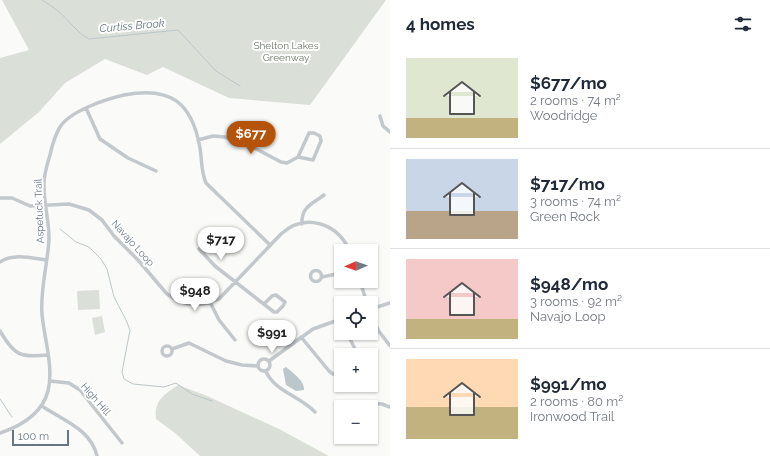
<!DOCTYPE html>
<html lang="en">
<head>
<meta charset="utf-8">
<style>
  body { margin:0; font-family:Raleway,sans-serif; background:#f2f2f3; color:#1f2937; height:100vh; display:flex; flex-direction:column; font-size:15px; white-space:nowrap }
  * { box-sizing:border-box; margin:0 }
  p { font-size:13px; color:#747a83 }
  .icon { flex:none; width:22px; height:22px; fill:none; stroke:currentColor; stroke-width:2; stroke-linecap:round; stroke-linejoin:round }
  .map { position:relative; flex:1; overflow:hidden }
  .side { display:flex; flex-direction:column; background:#fff; width:380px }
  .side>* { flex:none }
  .needle { width:26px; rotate:268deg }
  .fabs { position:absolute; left:334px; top:244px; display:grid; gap:8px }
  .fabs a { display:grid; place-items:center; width:44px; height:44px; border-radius:0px; background:#fff; box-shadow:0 1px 3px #0004; font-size:20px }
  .scale { position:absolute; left:12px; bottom:10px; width:57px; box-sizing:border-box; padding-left:4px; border:2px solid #657683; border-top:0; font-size:11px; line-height:14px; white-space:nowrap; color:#657683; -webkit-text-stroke:3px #fff; paint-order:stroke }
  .price { position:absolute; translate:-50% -34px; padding:0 9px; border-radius:14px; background:#fff; color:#222; font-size:13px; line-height:26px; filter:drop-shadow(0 1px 2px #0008) }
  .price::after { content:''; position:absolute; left:50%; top:24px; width:12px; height:9px; margin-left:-6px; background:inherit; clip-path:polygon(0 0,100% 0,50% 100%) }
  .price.current { background:#b45309; color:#fff }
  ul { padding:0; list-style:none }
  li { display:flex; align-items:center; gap:12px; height:100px; padding:0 16px }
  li+li { border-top:1px solid #e0e1e3 }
  li span { display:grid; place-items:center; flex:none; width:112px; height:80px; border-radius:0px; color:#555 }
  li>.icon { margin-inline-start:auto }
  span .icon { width:48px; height:48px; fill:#fffc; stroke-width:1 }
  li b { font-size:17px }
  h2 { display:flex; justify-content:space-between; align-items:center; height:48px; padding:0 16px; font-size:17px }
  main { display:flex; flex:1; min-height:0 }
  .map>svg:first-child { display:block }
  .green { fill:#dadfd7 }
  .water { fill:#bbc7cb }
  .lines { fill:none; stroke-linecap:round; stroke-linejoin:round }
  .stream { stroke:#bbc7cb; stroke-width:1 }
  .minor { stroke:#c3c8cc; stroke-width:3.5 }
  .labels { text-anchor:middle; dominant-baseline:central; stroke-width:4; stroke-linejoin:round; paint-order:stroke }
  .park-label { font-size:10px; fill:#687a64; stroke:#fff }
  .street-label { font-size:10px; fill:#657683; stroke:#fff }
  .water-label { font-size:11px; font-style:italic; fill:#60757c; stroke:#fff }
</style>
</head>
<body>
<main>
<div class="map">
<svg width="390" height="456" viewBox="0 0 390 456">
  <rect width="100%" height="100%" fill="#fafaf8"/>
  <path class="green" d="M2,0h384l-76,105 -81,-7 -66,-31 -16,8 -42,-16 -40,24 -26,29 -39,32v-86l29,-8z
    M99,290l1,19 -22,1 -1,-19z
    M102,316l3,16 -10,3 -3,-17z
    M178,385l29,11 72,33 50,27h-129l-25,-23 -19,-14c-2,-19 8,-24 22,-34z"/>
  <path class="water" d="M286,367c7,6 19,14 18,23l-8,1 -10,-6 -3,-16z"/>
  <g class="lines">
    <path class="stream" d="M42,0c6,4 11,7 16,11 10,8 20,23 31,28l89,-9 38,41 24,15
      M60,229l16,13 13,5 12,12 6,10 7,28 12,23 4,10 -8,42 2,7 9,5 31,3 12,-4 16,11 20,7
      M0,399l12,18"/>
    <path class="minor" d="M86,108l14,31 28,19 28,13
      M380,116l3,10 7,6
      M198,140l15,-4 12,1 24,8 32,17 6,1 11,-6 11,-24h5l6,3 1,5 -8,19 -15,-3
      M0,198h12l18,8 39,-2 20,6 13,10 12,16 24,24 29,34 11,7 10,3h15l16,-5 62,-65c24,-22 56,-11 69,17
      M302,224c-1,-17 10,-20 22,-29
      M199,249l16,17 59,46h3l6,-6 2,-4 -9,-7 -4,1 -8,8
      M0,262c14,-9 31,-4 46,-2
      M310.5 276a5.5 5.5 0 1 1 11 0a5.5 5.5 0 1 1-11 0Z
      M322,277l19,-4
      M360,281l7,22
      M210,302l9,18 16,20
      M371,309l19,-6
      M371,313l7,17 12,16
      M0,331c14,24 20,27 47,24
      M347,333l11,22
      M301,337l28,34 4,3h8
      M162 351a5 5 0 1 1 10 0a5 5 0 1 1-10 0Z
      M172,349l17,-6 37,18 16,4 16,1
      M258 365a6 6 0 1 1 12 0a6 6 0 1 1-12 0Z
      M269,361l44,-32 28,-10
      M266,372c10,20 34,24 49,40
      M50,381l19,2 11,7 42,53
      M353,402l29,2 8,3
      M42,406c20,14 49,23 55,50
      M0,433c21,-7 42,-19 48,-42 6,-24 -4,-53 -6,-77 -2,-26 6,-50 7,-76 0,-17 -5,-34 -5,-51 -1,-10 3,-22 6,-32 2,-9 5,-20 10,-28 10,-16 46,-28 64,-32 46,-9 68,7 76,53 2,12 1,24 6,35l64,62"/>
  </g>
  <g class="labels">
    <g class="park-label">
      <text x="286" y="45">Shelton Lakes<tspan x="286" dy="12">Greenway</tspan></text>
    </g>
    <g class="street-label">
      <text transform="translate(39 211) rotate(-92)">Aspetuck Trail</text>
      <text transform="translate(133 243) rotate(48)">Navajo Loop</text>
      <text transform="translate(96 399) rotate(49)">High Hill</text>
    </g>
    <g class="water-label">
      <text transform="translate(132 26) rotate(-5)">Curtiss Brook</text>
    </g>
  </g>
</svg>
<div class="fabs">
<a><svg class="needle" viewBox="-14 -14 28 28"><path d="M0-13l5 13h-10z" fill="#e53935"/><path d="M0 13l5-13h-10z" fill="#747a83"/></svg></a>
<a><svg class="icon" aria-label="locate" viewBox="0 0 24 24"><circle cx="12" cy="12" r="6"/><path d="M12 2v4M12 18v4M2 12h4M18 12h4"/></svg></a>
<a>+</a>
<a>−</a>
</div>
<div class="scale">100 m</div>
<b class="price current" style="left:251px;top:155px">$677</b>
<b class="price" style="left:221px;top:261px">$717</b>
<b class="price" style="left:195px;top:312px">$948</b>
<b class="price" style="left:272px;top:354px">$991</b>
</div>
<section class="side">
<h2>4 homes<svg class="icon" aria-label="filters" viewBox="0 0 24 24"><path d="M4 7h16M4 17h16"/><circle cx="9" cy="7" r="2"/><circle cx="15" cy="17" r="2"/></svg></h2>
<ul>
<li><span style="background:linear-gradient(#dfe7d0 75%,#c2b280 0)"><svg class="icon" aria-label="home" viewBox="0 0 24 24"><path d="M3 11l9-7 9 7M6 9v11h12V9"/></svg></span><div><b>$677/mo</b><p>2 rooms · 74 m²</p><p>Woodridge</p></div></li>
<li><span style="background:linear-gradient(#c9d6e8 65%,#b9a48a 0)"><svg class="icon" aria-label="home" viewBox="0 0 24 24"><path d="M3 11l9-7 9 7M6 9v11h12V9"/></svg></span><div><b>$717/mo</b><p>3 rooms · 74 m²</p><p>Green Rock</p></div></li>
<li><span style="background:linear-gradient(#f6c9c9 75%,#c2b280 0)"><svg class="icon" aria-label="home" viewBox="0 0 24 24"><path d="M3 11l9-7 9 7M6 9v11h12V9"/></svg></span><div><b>$948/mo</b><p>3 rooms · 92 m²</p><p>Navajo Loop</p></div></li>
<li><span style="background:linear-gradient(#ffd9b3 60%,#c2b280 0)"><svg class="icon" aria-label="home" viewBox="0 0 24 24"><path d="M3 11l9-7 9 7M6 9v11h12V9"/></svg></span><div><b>$991/mo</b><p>2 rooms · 80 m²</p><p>Ironwood Trail</p></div></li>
</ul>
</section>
</main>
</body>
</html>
